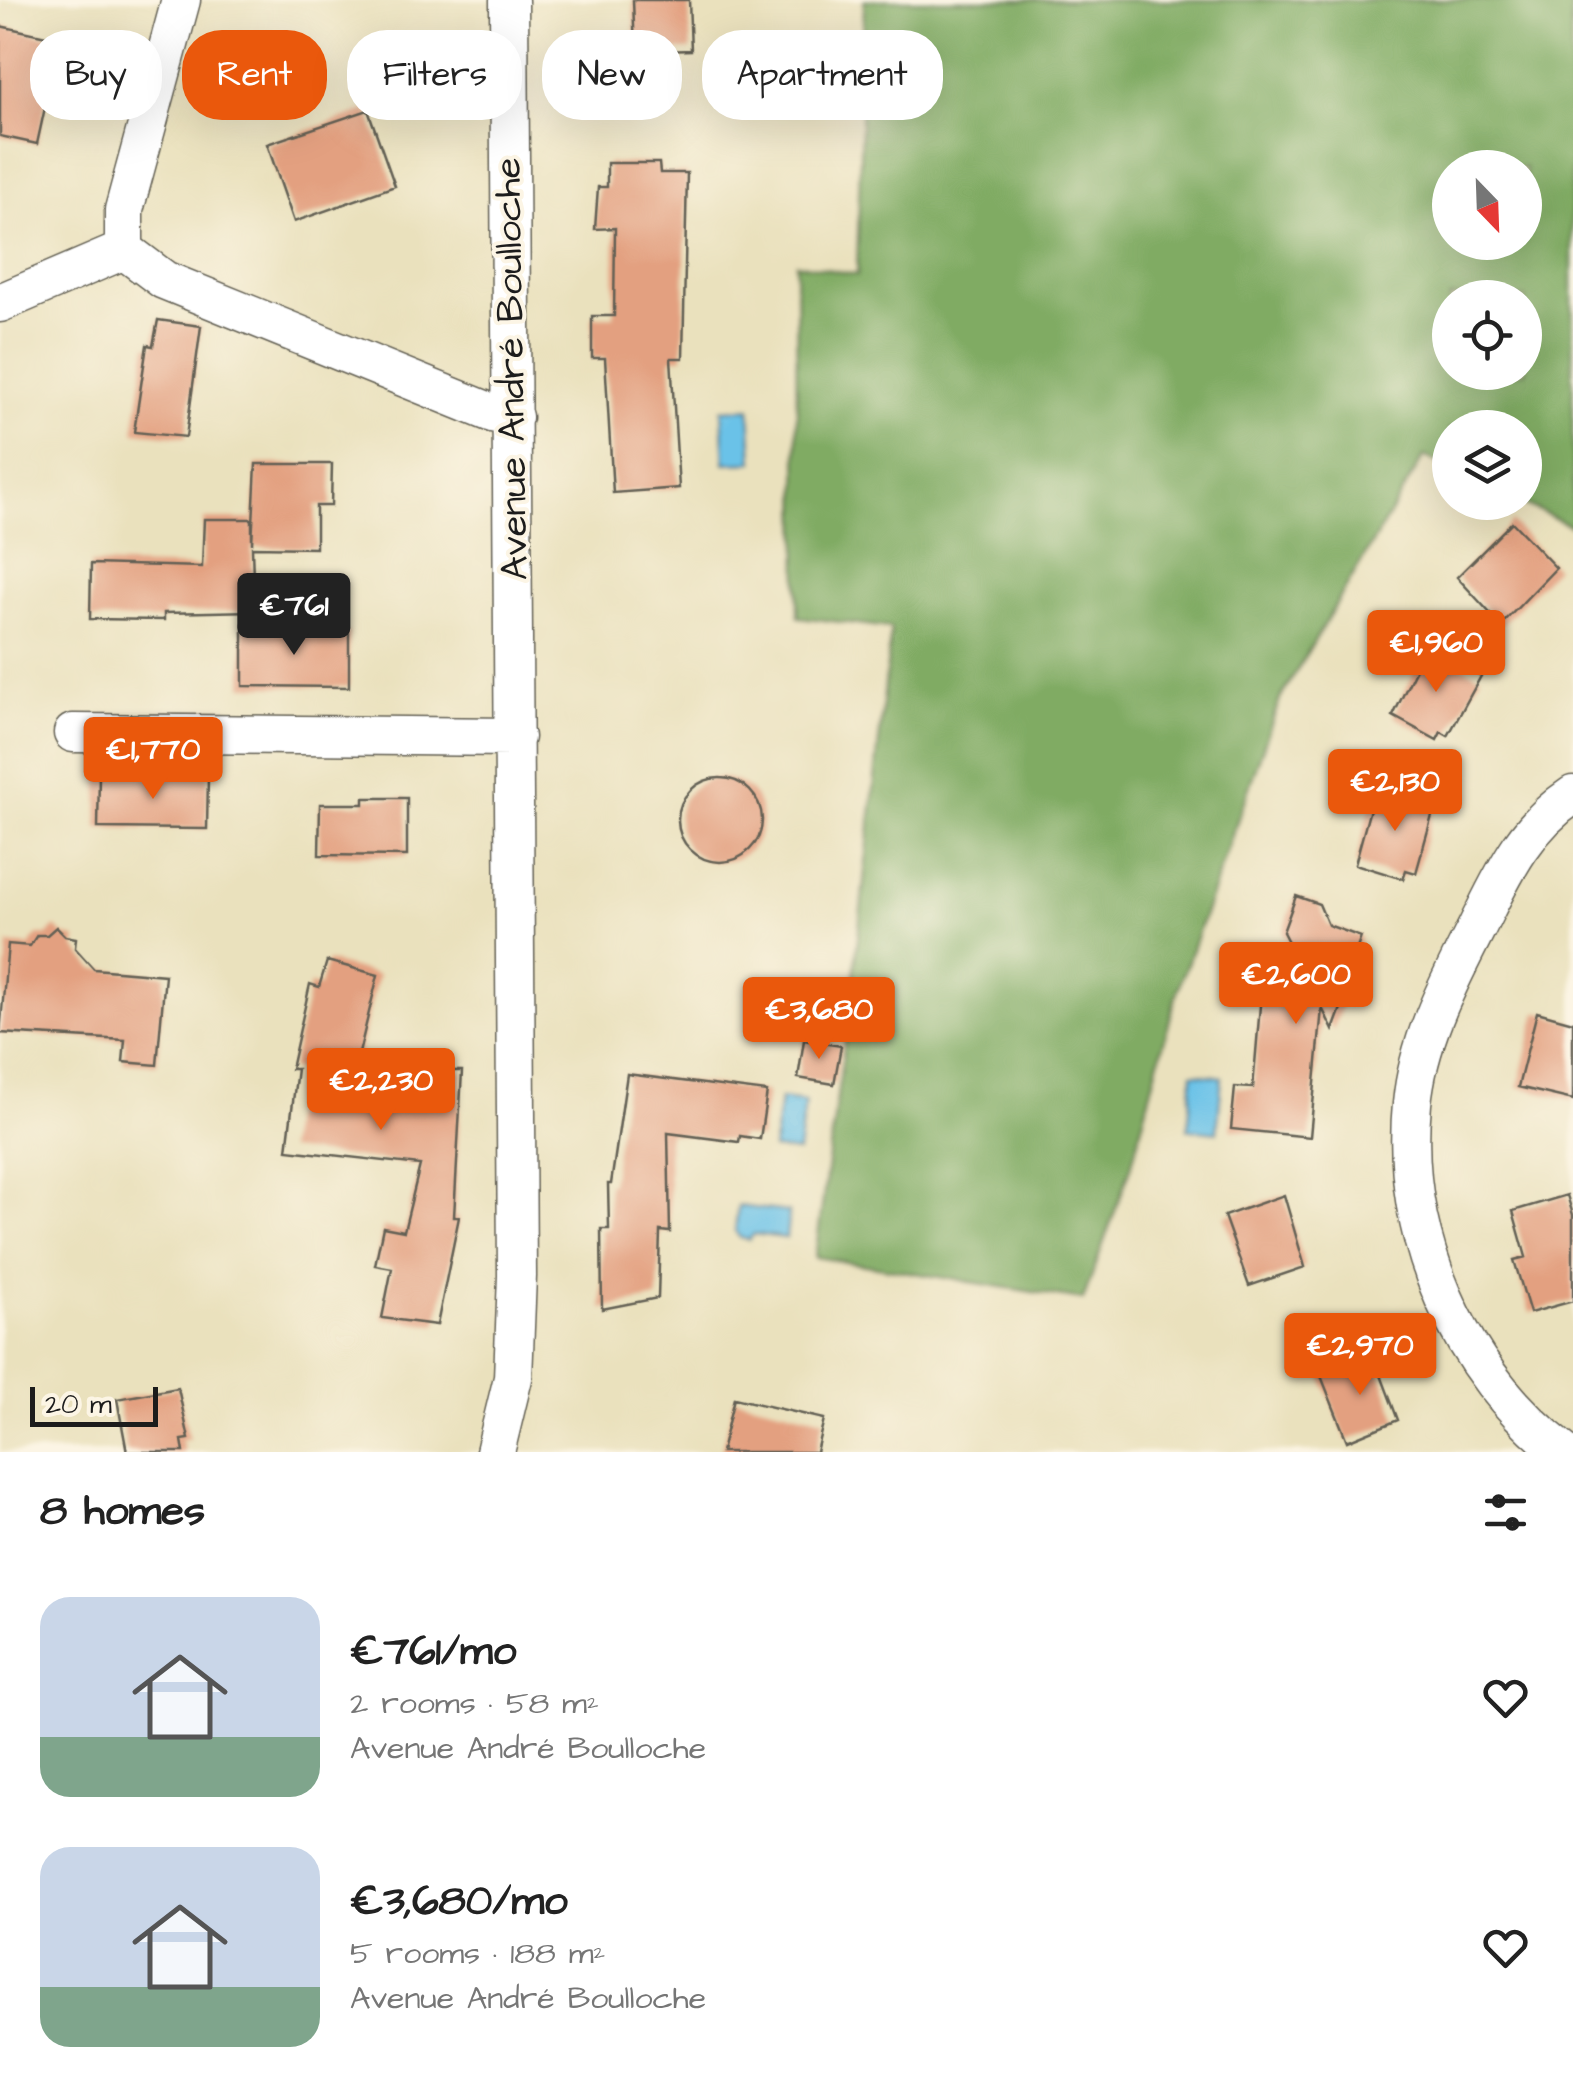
<!DOCTYPE html>
<html lang="en">
<head>
<meta charset="utf-8">
<style>
  body { margin:0; font-family:"Architects Daughter",sans-serif; background:#f2f2f2; color:#222; height:100vh; display:flex; flex-direction:column; font-size:38px; white-space:nowrap }
  * { box-sizing:border-box; margin:0 }
  p { font-size:32px; color:#767676 }
  .icon { flex:none; width:55px; height:55px; fill:none; stroke:currentColor; stroke-width:2; stroke-linecap:round; stroke-linejoin:round }
  .map { position:relative; height:1452px; overflow:hidden }
  .drawer { display:flex; flex-direction:column; background:#fff; flex:1 }
  .drawer>* { flex:none }
  .hud { position:absolute; left:30px; top:30px; width:1000px; height:90px; display:flex; gap:20px }
  .needle { width:65px; rotate:157deg }
  .buttons { position:absolute; left:1432px; top:150px; display:grid; gap:20px }
  .buttons a { display:grid; place-items:center; width:110px; height:110px; border-radius:50%; background:#fff; box-shadow:0 10px 40px #0002; font-size:50px }
  .scale { position:absolute; left:30px; bottom:25px; width:128px; box-sizing:border-box; padding-left:10px; border:5px solid #1c1c1c; border-top:0; font-size:28px; line-height:35px; white-space:nowrap; color:#1c1c1c; -webkit-text-stroke:8px #fcf5e5; paint-order:stroke }
  .price { position:absolute; translate:-50% -85px; padding:0 22px; border-radius:10px; background:#ea580c; color:#fff; font-size:32px; line-height:65px; filter:drop-shadow(0 2px 5px #0008) }
  .price::after { content:''; position:absolute; left:50%; top:60px; width:30px; height:22px; margin-left:-15px; background:inherit; clip-path:polygon(0 0,100% 0,50% 100%) }
  .price.active { background:#222; color:#fff }
  ul { padding:0; list-style:none }
  li { display:flex; align-items:center; gap:30px; height:250px; padding:0 40px }
  li span { display:grid; place-items:center; flex:none; width:280px; height:200px; border-radius:30px; color:#555 }
  li>.icon { margin-inline-start:auto }
  span .icon { width:120px; height:120px; fill:#fffc; stroke-width:1 }
  li b { font-size:42px }
  h2 { display:flex; justify-content:space-between; align-items:center; height:120px; padding:0 40px; font-size:42px }
  .pill { padding:0 35px; border-radius:40px; background:#fff; box-shadow:0 10px 40px #0002; font-size:35px; line-height:90px }
  .pill.active { background:#ea580c; color:#fff }
  .map>svg:first-child { display:block }
  .forest { fill:#80ab63; stroke:#4e6440; stroke-width:2.5; fill-rule:evenodd }
  .water { fill:#6bc2e8; stroke:#446f82; stroke-width:2.5 }
  .building { fill:#e3a080 }
  .lines { fill:none; stroke-linecap:round; stroke-linejoin:round }
  .minor-casing { stroke:#646154; stroke-width:41 }
  .minor { stroke:#fff; stroke-width:38 }
  .labels { text-anchor:middle; dominant-baseline:central; stroke-width:8; stroke-linejoin:round; paint-order:stroke }
  .street-label { font-size:38px; fill:#1c1c1c; stroke:#fcf5e5 }
</style>
</head>
<body>
<div class="map">
<svg width="1573" height="1452" viewBox="0 0 1573 1452">
  <rect width="100%" height="100%" fill="#fcf5e5"/>
  <filter id="ink" filterUnits="userSpaceOnUse"><feTurbulence type="fractalNoise" baseFrequency=".01" numOctaves="2"/><feDisplacementMap in="SourceGraphic" scale="20" xChannelSelector="R" yChannelSelector="G"/><feConvolveMatrix kernelMatrix="1 2 1 2 8 2 1 2 1" color-interpolation-filters="sRGB"/></filter>
  <filter id="wash" filterUnits="userSpaceOnUse"><feTurbulence type="fractalNoise" baseFrequency=".0048" numOctaves="4" result="noise"/><feDisplacementMap in="SourceGraphic" scale="40" xChannelSelector="R" yChannelSelector="G"/><feGaussianBlur stdDeviation="2.25" result="paint"/><feColorMatrix in="noise" values="0 0 0 0 0 0 0 0 0 0 0 0 0 0 0 0 0 1.4 0 .05"/><feComposite in="paint" operator="in"/></filter>
  <g filter="url(#wash)">
    <rect width="100%" height="100%" fill="#eae1bd"/>
    <path class="forest" d="M864,0h707l2,527 -51,-24 3,-75h-75v40l-26,-12 -144,243 -103,293 -46,175 -48,133 -268,-43 39,-283 37,-346 -93,-11 -2,-354 61,12zM1450,168h75v74h-75zM1450,298h75v74h-75z"/>
    <path class="water" d="M750,408l3,54 -28,1 -3,-53z
      M1193,1073l29,4 -5,55 -29,-3z
      M780,1099l25,3 -7,50 -25,-3z
      M738,1206l51,6 -3,26 -32,-4 -5,6 -9,-2 -5,-7z"/>
    <g id="blocks">
      <path class="building" d="M633,0h56l2,50 -56,2z
        M0,26l60,13 -23,105 -37,-8z
        M368,110l27,76 -101,36 -27,-78z
        M607,163h52l1,10h27l-4,185h-12l8,130 -66,5 -8,-135h-13v-42h22l1,-88 -20,1 3,-42h9z
        M158,320l43,6 -15,111 -52,-5 13,-87 6,1z
        M256,464h76l-1,42h-15v42l-64,-1 2,64 -90,2v7l-74,-1 1,-55 111,3 2,-48h48v25z
        M1512,522l44,46 -55,57 -44,-48z
        M243,623l44,1 -2,9h64v54l-106,-1z
        M1426,648l55,28 -33,60 -7,-4 -4,8 -44,-24z
        M99,774l109,1 -1,54 -109,-1z
        M678 820a42 42 0 1 1 84 0a42 42 0 1 1-84 0Z
        M1376,787l59,18 -19,68 -10,-3 -3,9 -48,-15z
        M364,798h43v58l-88,-1 1,-51h44z
        M1296,896l23,8 9,21 33,12 -8,23 5,2 -25,68 -11,-22 -12,129 -79,-8 4,-42 18,1 9,-106 57,21 -36,-71z
        M56,927l9,9 11,2 -1,10 19,21 71,6 -8,90 -34,-3 2,-22 -125,-7 8,-89 22,2 7,-11h10z
        M327,961l51,14 -23,95 107,1 -8,146h5l-22,108 -55,-7 10,-50 -17,-3 8,-38 21,4 16,-66 -133,-15 10,-81h-6l19,-85 9,3z
        M1537,1012l36,10v78l-55,-13z
        M804,1040l37,6 -7,38 -36,-6z
        M627,1074l140,18 -7,47 -20,-3 -1,6 -71,-9 2,99 -10,-1 -2,67 -56,11 -1,-80h8l-1,-45h3z
        M1284,1195l21,72 -56,19 -25,-70z
        M1567,1195l6,20v86l-43,12 -16,-53 12,-3 -13,-46z
        M1373,1354l25,66 -51,21 -26,-65z
        M178,1388l11,51 -7,1 2,12h-57l-10,-53z
        M734,1398l90,21 -8,33h-95z"/>
    </g>
  </g>
  <g filter="url(#ink)">
    <use href="#blocks" fill-opacity="0" stroke="#646154" stroke-width="2.5"/>
    <g class="lines">
      <g class="minor-casing">
        <path id="minor" d="M124,250l40,30 328,133 21,4
          M124,250v-40l57,-210
          M0,303l124,-53
          M73,733l442,4
          M495,1452l18,-74 4,-102 -8,-1276
          M1563,1452c-104,-80 -164,-216 -151,-348 6,-64 36,-120 65,-177 26,-52 46,-99 96,-132"/>
      </g>
      <use href="#minor" class="minor"/>
    </g>
  </g>
  <g class="labels">
    <g class="street-label">
      <text transform="translate(512 369) rotate(-91)">Avenue André Boulloche</text>
    </g>
  </g>
</svg>
<div class="buttons">
<a><svg class="needle" viewBox="-14 -14 28 28"><path d="M0-13l5 13h-10z" fill="#e53935"/><path d="M0 13l5-13h-10z" fill="#767676"/></svg></a>
<a><svg class="icon" aria-label="locate" viewBox="0 0 24 24"><circle cx="12" cy="12" r="6"/><path d="M12 2v4M12 18v4M2 12h4M18 12h4"/></svg></a>
<a><svg class="icon" aria-label="layers" viewBox="0 0 24 24"><path d="M12 4l9 5-9 5-9-5zM3 14l9 5 9-5"/></svg></a>
</div>
<div class="scale">20 m</div>
<b class="price active" style="left:294px;top:658px">€761</b>
<b class="price" style="left:1436px;top:695px">€1,960</b>
<b class="price" style="left:153px;top:802px">€1,770</b>
<b class="price" style="left:1395px;top:834px">€2,130</b>
<b class="price" style="left:1296px;top:1027px">€2,600</b>
<b class="price" style="left:819px;top:1062px">€3,680</b>
<b class="price" style="left:381px;top:1133px">€2,230</b>
<b class="price" style="left:1360px;top:1398px">€2,970</b>
<div class="hud">
<a class="pill">Buy</a>
<a class="pill active">Rent</a>
<a class="pill">Filters</a>
<a class="pill">New</a>
<a class="pill">Apartment</a>
</div>
</div>
<section class="drawer">
<h2>8 homes<svg class="icon" aria-label="filters" viewBox="0 0 24 24"><path d="M4 7h16M4 17h16"/><circle cx="9" cy="7" r="2"/><circle cx="15" cy="17" r="2"/></svg></h2>
<ul>
<li><span style="background:linear-gradient(#c9d6e8 70%,#7fa58c 0)"><svg class="icon" aria-label="home" viewBox="0 0 24 24"><path d="M3 11l9-7 9 7M6 9v11h12V9"/></svg></span><div><b>€761/mo</b><p>2 rooms · 58 m²</p><p>Avenue André Boulloche</p></div><svg class="icon" aria-label="heart" viewBox="0 0 24 24"><path d="M12 20l-8-8c-3-5 5-10 8-4 3-6 11-1 8 4z"/></svg></li>
<li><span style="background:linear-gradient(#c9d6e8 70%,#7fa58c 0)"><svg class="icon" aria-label="home" viewBox="0 0 24 24"><path d="M3 11l9-7 9 7M6 9v11h12V9"/></svg></span><div><b>€3,680/mo</b><p>5 rooms · 188 m²</p><p>Avenue André Boulloche</p></div><svg class="icon" aria-label="heart" viewBox="0 0 24 24"><path d="M12 20l-8-8c-3-5 5-10 8-4 3-6 11-1 8 4z"/></svg></li>
</ul>
</section>
</body>
</html>
